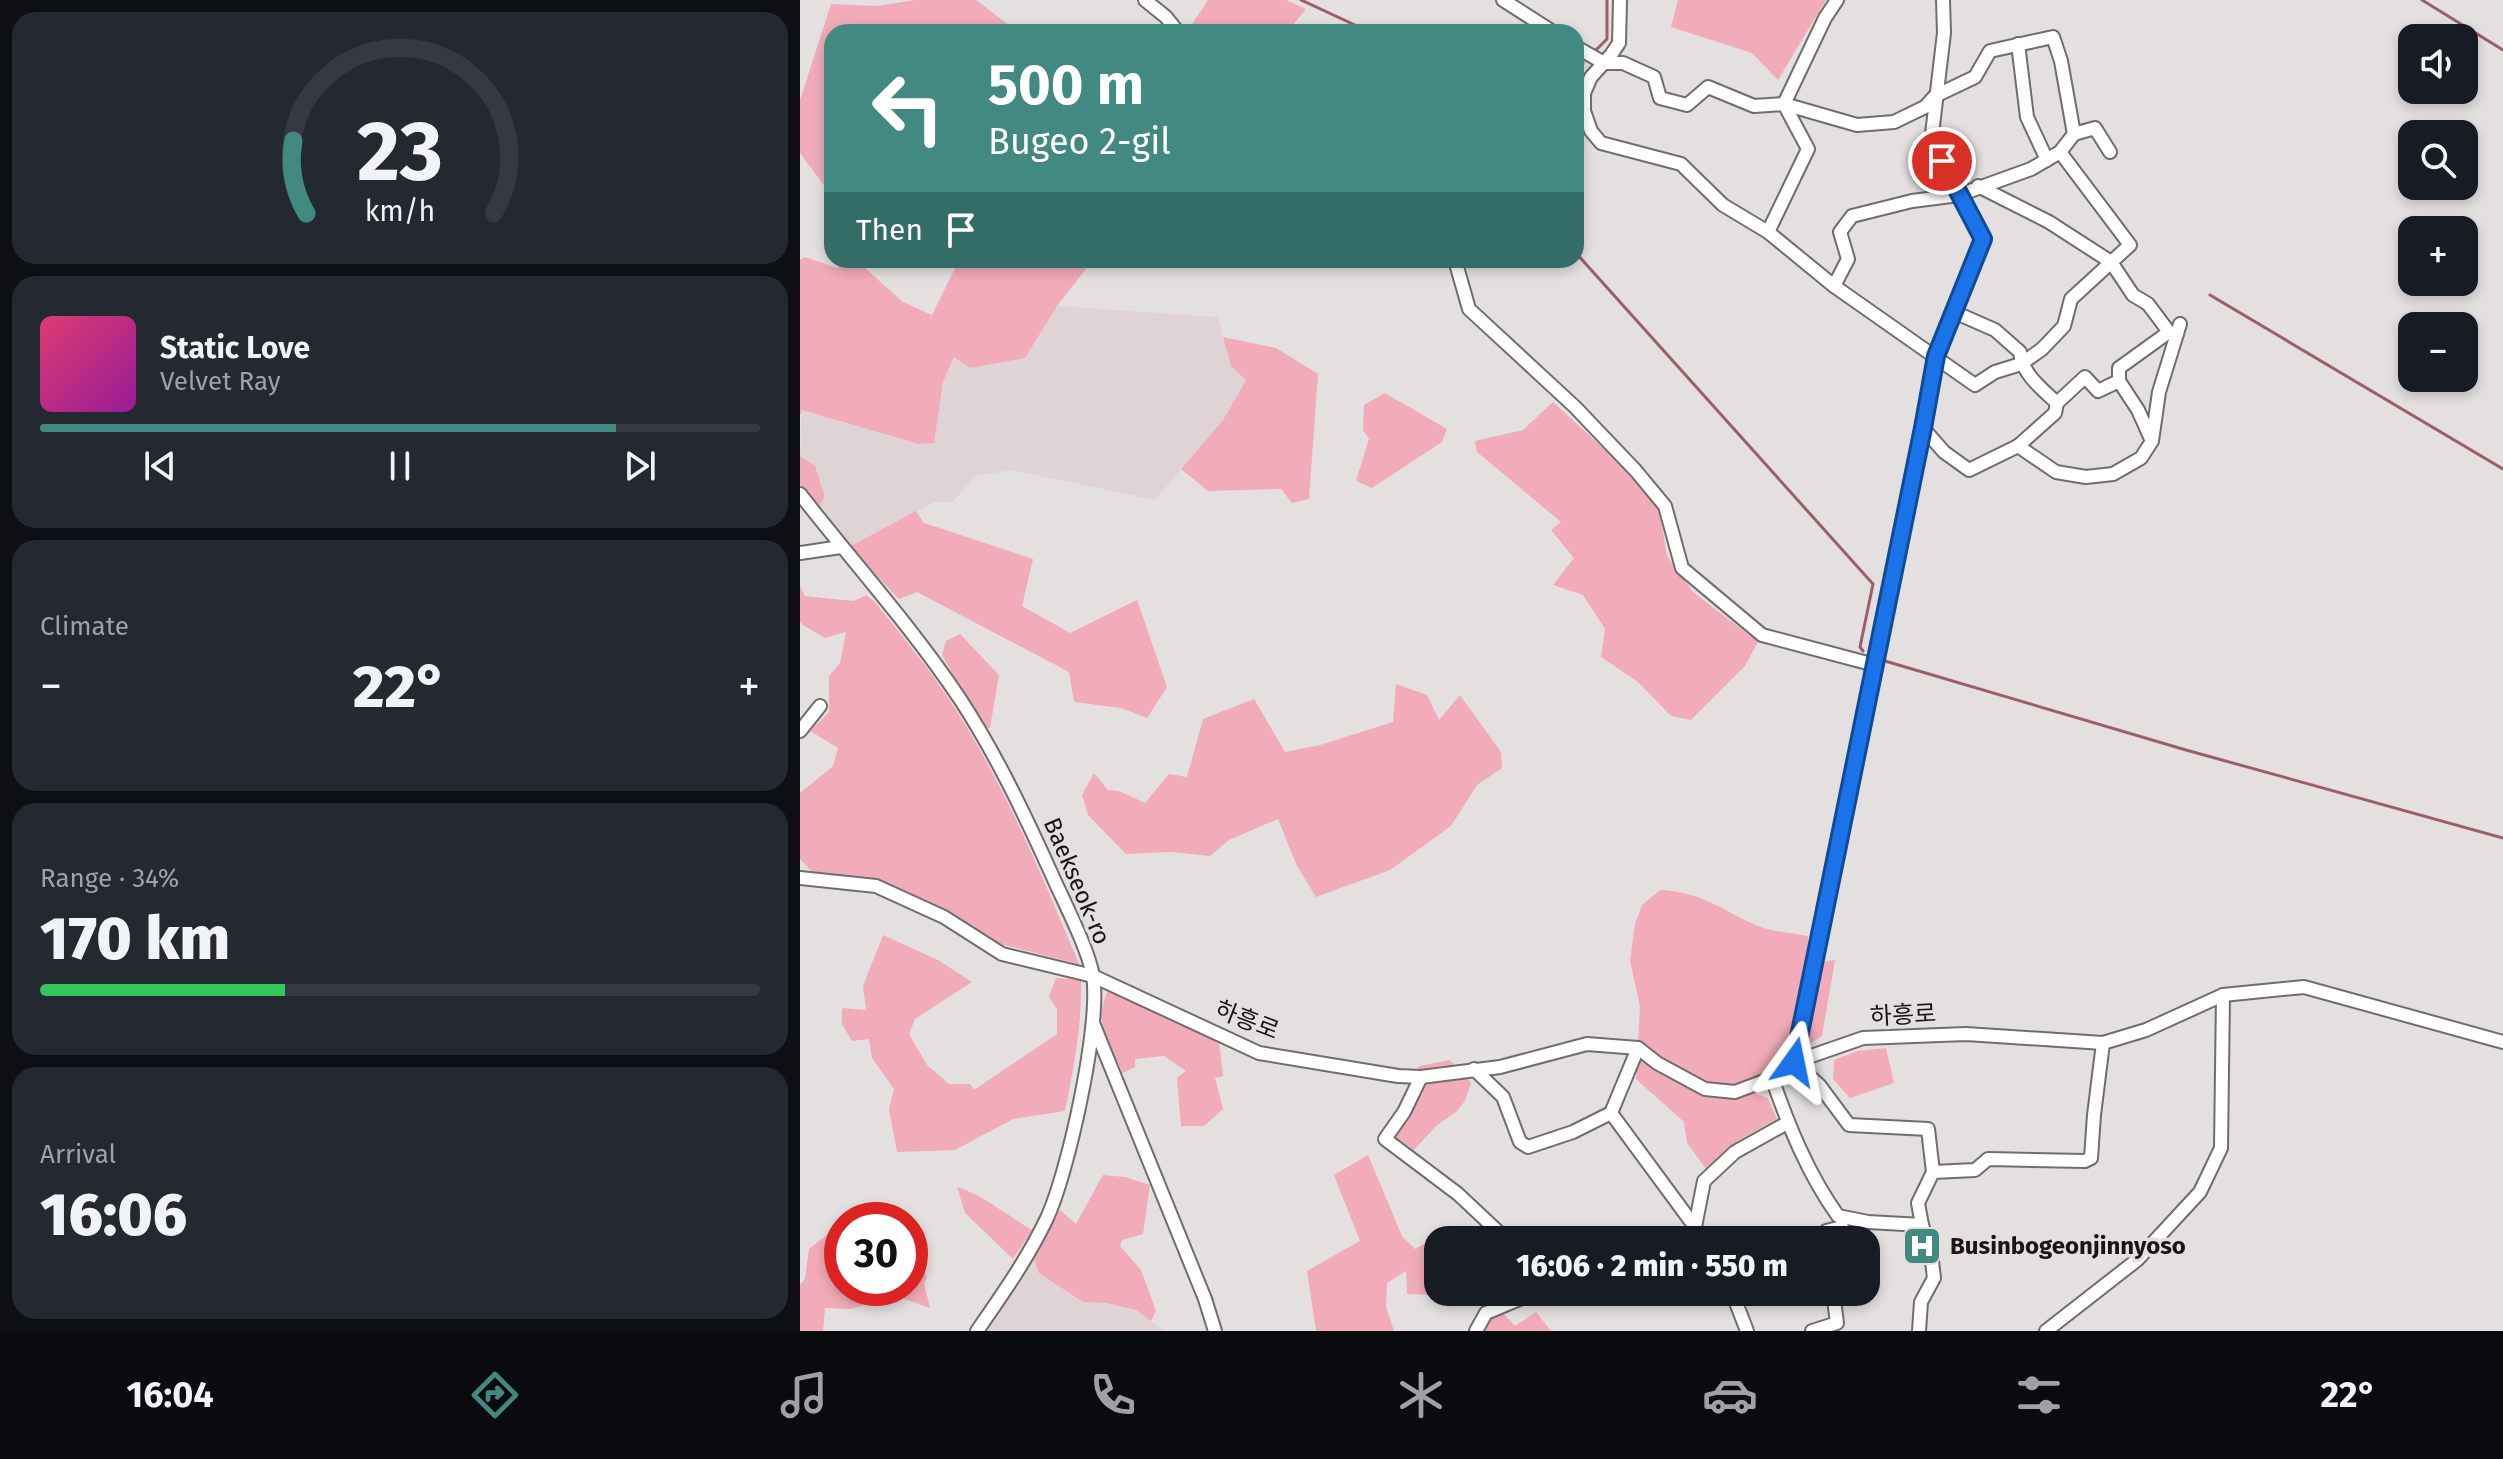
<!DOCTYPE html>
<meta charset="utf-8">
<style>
:root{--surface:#171b24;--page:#242831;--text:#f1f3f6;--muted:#9ea1a6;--line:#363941;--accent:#428982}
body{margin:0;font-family:"Fira Sans","Noto Sans KR",sans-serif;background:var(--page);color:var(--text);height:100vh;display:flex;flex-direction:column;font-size:30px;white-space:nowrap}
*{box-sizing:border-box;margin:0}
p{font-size:26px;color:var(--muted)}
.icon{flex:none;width:44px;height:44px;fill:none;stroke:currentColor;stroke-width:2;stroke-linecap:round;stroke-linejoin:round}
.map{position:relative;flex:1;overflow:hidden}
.drawer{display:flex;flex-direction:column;gap:12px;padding:12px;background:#0d0f14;width:800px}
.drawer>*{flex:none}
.top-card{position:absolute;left:24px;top:24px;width:760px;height:244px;border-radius:24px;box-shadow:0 4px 12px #0003;background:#428982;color:#fff;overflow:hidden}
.controls{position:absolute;left:1598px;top:24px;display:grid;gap:16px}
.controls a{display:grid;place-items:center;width:80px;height:80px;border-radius:16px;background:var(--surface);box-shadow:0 4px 12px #0003;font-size:40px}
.speed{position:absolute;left:24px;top:1202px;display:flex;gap:16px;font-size:40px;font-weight:700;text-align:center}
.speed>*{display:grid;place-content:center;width:104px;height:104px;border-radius:50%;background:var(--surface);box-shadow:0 4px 12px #0003;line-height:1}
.speed .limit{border:12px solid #d22;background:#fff;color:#111}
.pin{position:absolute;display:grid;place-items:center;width:68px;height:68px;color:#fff;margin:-34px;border:4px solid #fff;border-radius:50%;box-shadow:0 2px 8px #0007}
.me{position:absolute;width:88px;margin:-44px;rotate:12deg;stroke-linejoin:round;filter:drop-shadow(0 0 6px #0008)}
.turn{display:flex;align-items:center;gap:28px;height:168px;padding:0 32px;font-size:36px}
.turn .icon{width:104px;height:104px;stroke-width:2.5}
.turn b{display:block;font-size:56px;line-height:68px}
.then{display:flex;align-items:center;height:76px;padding:0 32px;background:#0003;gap:16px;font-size:30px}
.big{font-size:60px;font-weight:800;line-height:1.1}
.drawer .card{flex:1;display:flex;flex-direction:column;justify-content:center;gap:12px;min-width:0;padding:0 28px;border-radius:24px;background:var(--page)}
.drawer .dial{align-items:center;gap:0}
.dial svg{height:208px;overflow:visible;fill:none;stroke:var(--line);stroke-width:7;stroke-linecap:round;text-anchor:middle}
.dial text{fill:var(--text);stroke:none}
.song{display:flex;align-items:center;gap:24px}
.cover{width:96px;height:96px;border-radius:12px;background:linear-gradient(135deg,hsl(340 70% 55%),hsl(300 70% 35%))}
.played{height:8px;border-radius:4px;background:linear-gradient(90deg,var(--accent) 80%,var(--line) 80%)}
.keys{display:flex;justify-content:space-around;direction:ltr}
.heat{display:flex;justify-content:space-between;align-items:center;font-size:44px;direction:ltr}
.charge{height:12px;border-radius:6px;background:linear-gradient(90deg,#34c759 34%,var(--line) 0)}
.trip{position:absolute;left:624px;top:1226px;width:456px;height:80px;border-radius:24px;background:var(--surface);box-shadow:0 4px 12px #0003;font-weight:800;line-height:80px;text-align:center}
.menu{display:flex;height:128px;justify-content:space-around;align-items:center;background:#090b0e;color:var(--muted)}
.menu .icon{width:56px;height:56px}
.menu .current{color:var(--accent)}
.menu b{font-size:36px;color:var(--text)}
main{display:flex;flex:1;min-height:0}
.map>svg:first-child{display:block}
.built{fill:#e0d3d5}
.green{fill:#f2abb8}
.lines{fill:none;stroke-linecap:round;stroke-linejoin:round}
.stream{stroke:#9b5e6a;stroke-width:3}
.minor-casing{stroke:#716d6d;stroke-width:16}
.minor{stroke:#fff;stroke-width:12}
.route-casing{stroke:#114b97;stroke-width:20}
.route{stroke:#1a73e8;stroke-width:14}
.labels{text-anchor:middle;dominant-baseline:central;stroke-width:7;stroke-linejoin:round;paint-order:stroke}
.street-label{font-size:24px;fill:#171515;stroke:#e4e0e0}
.poi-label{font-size:24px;font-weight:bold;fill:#171515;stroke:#e4e0e0;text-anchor:start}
</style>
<main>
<section class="drawer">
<div class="card dial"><svg viewBox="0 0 100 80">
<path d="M14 69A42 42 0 1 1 86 69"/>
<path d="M14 69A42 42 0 0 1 9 41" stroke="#428982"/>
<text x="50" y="56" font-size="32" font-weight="700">23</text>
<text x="50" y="72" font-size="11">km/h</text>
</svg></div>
<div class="card">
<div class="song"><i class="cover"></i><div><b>Static Love</b><p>Velvet Ray</p></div></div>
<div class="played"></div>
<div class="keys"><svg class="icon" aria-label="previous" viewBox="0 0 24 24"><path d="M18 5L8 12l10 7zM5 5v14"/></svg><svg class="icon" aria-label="pause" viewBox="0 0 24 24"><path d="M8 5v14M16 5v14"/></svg><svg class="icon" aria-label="next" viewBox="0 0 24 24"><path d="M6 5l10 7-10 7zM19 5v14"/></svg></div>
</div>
<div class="card"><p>Climate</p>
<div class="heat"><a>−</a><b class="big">22°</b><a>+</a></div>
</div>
<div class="card"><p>Range · 34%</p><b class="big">170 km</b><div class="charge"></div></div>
<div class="card"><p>Arrival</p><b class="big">16:06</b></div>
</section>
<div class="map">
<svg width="1703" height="1331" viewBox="0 0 1703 1331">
<rect width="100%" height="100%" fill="#e4e0e0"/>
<g class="built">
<path d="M257,306l161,11 13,49 15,14 -23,40 -68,80 -142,-30 -38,6 -22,26h-19l-85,45 -31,-40 7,-10 -10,-30 -15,-11 2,-46 117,34 15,-1 9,-61 12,-26 70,2z"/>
<path d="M233,1255l49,47 24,1 30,7 28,21h-179z"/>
</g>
<g class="green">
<path d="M116,0h60l42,32h-186v164l-32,-43v-53l31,-96 46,2z"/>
<path d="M408,0h78l20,9 -19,23h-100z"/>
<path d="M878,0h148l-48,80 -26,-27 -81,-26z"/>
<path d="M5,257l32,11 9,-8h10l47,42 29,13 27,-55h134l-36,46 -32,52 -55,10 -16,-11 -11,25 -9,61 -15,1 -117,-34 -2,6v-156z"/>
<path d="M423,337l53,11 42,26 -9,125 -17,4 -11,-14 -73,2 -27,-22 42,-49 23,-40 -15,-14z"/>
<path d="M585,393l62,36 -5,13 -70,46 -16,-7 13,-42 -6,-9 1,-25z"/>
<path d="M753,402l60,55 46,52 8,47 26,36 65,50 -13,24 -54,54 -20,-4 -33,-34 -37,-25 4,-28 -22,-34 -30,-10 21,-27 -23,-28 10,-8 -84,-70 -2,-11 48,-11z"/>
<path d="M0,456l15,10 10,31 -7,10 -18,-23z"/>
<path d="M116,511l8,12 109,36 -11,47 48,27 67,-33 30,87 -20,31 -26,-10 -47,-6 -5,-30 -152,-80 -18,7 -50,-52z"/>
<path d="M0,586l5,10 49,5 12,-6 9,7c28,35 57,70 81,108 51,80 87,168 123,254l-79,-20 -122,-65 -64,-5 -14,-15v-66l33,-27 5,-18 -28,-17 19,-19v-36l11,-13 6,-31 -21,6 -22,-13 -3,-3z"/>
<path d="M160,634l39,41 -9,53h-7l-41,-73 4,-14z"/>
<path d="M596,684l31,11 12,25 21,-25 41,57 1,16 -25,17 -26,41 -61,44 -74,27 -19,-31 -19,-47 -49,21 -19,16 -39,-4 -45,2 -38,-39 -6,-20 12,-22 14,17 11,1 26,12 24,-29 18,3 16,-58 51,-20 31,53 35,-7 73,-23z"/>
<path d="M860,890c43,2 61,20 98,36 15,6 34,7 50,10l-1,28 28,-4 -13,76 -64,40 -2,18 12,4 9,21 -38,21 -33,29 -19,-26 -3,-21 -48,-43 4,-73 -10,-45 5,-37 7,-19z"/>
<path d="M83,935l55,25 34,22 -57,37 -6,15 18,31 22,19h21l4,6 83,-56v-25l-8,-12 7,-19 25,2c1,45 -7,87 -16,131l-52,8 -58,31 -58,2 -8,-43 5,-20 -22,-31 -3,-19 -17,2 -10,-17v-16l24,2 -3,-24z"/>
<path d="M308,991l111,51 4,34 -8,2 8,31 -19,17h-23l-4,-48 9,-7 -22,-15 -29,3v8l-12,6c-14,-30 -31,-49 -15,-82z"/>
<path d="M1086,1048l8,35 -44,15 -17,-19 1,-19 24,-9z"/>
<path d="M650,1060l21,23 -6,18 -9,11 -20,14 -22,24 -28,-20 33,-64z"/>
<path d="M568,1155l34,81 13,13 36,-20 6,11h-19v52h3l-1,3 -33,-1 -1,-23 -19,12 -1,24 8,24h-78l-9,-60 53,-30 -26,-66z"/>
<path d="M303,1175l22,2 25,8 -7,49 -21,6 -2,6 21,24 15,41 -5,10 -15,-11 -30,-7 -23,-1 -44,-29 -6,-18 27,-45 16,14z"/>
<path d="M157,1187c25,7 51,29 75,43l-19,29 -48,-46z"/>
<path d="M42,1223v65h68v-43l17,32 -3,6 6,25 -36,-13 -43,14 -26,-1 -2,23h-23v-46l5,-6 4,-30z"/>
<path d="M702,1312l13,14 21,-14 15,19h-66l6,-13z"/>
</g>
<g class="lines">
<g class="stream">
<path d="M501,0l69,32"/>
<path d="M1622,0l81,50"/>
<path d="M796,50l11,-11v-39"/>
<path d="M776,71l7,-8"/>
<path d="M776,253l297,331 -13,63 3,4"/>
<path d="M1410,295l293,174"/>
<path d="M1085,661l301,89 317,88"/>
</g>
<g class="minor-casing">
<g id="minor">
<path d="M345,0l21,17 12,15"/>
<path d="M703,0l50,32"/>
<path d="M820,0l-1,43 -8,12 -20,22 -7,16v18l7,20 10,12 80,21 42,41 45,27 66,54 141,99 20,-13 26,-8 21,-15 22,-23 7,-27 59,-54 -70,-93"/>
<path d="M1037,0l-12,18 -41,86 73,21 37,-3 31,-15 10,-11 40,-19 15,-26 63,-14 8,24 13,73"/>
<path d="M1218,44l9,73 20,43"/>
<path d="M776,47l28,16h19l31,14 6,21 27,7 21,-18 46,19 30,-2 24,45 -40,83"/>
<path d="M1178,186l71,36 62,40 22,33 15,9 21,28 8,2"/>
<path d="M655,260l14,49 106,98 61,64 29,35 17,62 80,67 113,30"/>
<path d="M1034,286l14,-27 -8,-27 12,-16 60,-15 47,-6 72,-26 29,-17 14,-18 21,-6 15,24"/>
<path d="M1154,312l41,18 25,22c2,22 22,37 37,51"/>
<path d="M1123,428l21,24 25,18 49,-24 38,26 30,5 27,-3 28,-16 11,-17 7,-49 21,-68"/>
<path d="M1351,439l-13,-29 -19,-29v-13l50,-36"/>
<path d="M1218,446l37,-33 2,-10 28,-26 13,14 21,-10"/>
<path d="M0,494c53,68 112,133 160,205 36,55 65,116 92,176 12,27 36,73 41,101 8,48 -25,197 -46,242 -19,40 -45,77 -70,113"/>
<path d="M0,553l41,-6"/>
<path d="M0,731l20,-25"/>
<path d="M0,878l76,8 68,31 58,37 91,22 166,77 139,23 23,1 79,-10 87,-23 51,4 19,15 48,26 30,3 37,-14 22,-16 69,-24 103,-4 137,9 43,-13 77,-35 81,-8 199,55"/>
<path d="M293,1023l112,276 10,32"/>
<path d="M838,1048l-27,65 84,114"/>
<path d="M674,1069l29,28 17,45 8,5 45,-15 38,-19"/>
<path d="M621,1077l-17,35 -19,27 73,55 49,46"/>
<path d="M972,1078c17,49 36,96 66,138l30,6 54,3"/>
<path d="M1133,1172l-5,-43 -79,-4 -29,-39 -26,-24 129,-634 13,-72 47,-117 -41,-78 -10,-27 12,-101 -1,-33"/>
<path d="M1026,1231l16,-4 3,13"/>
<path d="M904,1240l-9,-13 9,-46 31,-29 52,-29"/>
<path d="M932,1292l15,39"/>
<path d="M676,1331l10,-18 50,-21"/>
<path d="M1012,1331l25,-8 -4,-31"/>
<path d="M1119,1331l2,-29 13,-24 -3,-25 -9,-28 -4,-22 15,-31 42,-2 13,-11 97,2 6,-3 3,-43 9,-72"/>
<path d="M1246,1331l91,-71 63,-68 21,-44 2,-153"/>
</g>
</g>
<use href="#minor" class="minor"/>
</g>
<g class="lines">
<g class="route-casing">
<path id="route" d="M994,1062l129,-634 13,-72 47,-117 -41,-78"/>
</g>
<use href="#route" class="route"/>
</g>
<defs>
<g id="hospital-square" transform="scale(2)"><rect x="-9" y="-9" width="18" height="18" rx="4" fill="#428982" stroke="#e4e0e0"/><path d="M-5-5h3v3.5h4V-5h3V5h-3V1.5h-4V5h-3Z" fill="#fff"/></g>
</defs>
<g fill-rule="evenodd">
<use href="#hospital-square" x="1122" y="1246"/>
</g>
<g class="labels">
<g class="street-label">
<text transform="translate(277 881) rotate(67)">Baekseok-ro</text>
<text transform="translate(1103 1015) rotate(-3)">하흥로</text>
<text transform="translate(447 1020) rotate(21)">하흥로</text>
</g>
<g class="poi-label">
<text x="1150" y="1246">Businbogeonjinnyoso</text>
</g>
</g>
</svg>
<div class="controls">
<a><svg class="icon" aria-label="sound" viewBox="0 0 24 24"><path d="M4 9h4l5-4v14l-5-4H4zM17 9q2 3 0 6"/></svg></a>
<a><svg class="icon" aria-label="search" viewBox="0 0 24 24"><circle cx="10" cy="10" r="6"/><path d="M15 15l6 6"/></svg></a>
<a>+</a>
<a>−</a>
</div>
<div class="speed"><div class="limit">30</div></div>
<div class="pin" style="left:1142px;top:161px;background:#d93025"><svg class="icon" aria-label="arrive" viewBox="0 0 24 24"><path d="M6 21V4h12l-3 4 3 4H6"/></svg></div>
<svg class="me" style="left:994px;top:1062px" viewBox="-20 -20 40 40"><path d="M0-17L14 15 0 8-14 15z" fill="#1a73e8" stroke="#fff" stroke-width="4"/></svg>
<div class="trip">16:06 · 2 min · 550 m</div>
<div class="top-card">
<div class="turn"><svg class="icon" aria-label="left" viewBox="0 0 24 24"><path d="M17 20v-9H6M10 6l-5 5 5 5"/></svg><div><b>500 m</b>Bugeo 2-gil</div></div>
<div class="then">Then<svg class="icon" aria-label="arrive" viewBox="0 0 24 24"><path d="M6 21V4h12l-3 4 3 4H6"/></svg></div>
</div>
</div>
</main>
<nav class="menu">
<b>16:04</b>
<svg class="icon current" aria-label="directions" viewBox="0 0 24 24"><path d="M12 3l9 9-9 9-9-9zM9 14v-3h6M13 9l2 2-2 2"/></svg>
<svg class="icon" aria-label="music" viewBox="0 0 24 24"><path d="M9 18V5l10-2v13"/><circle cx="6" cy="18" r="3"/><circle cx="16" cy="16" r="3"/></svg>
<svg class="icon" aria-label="phone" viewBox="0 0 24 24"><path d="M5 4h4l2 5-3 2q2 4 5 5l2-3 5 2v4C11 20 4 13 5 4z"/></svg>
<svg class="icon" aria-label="climate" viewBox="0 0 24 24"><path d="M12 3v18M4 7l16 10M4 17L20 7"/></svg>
<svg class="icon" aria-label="car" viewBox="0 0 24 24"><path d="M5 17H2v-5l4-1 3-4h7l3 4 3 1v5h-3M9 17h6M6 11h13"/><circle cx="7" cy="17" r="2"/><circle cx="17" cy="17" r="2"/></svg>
<svg class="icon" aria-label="filters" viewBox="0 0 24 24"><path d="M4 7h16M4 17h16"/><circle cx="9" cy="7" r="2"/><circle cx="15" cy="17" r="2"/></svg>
<b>22°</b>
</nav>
